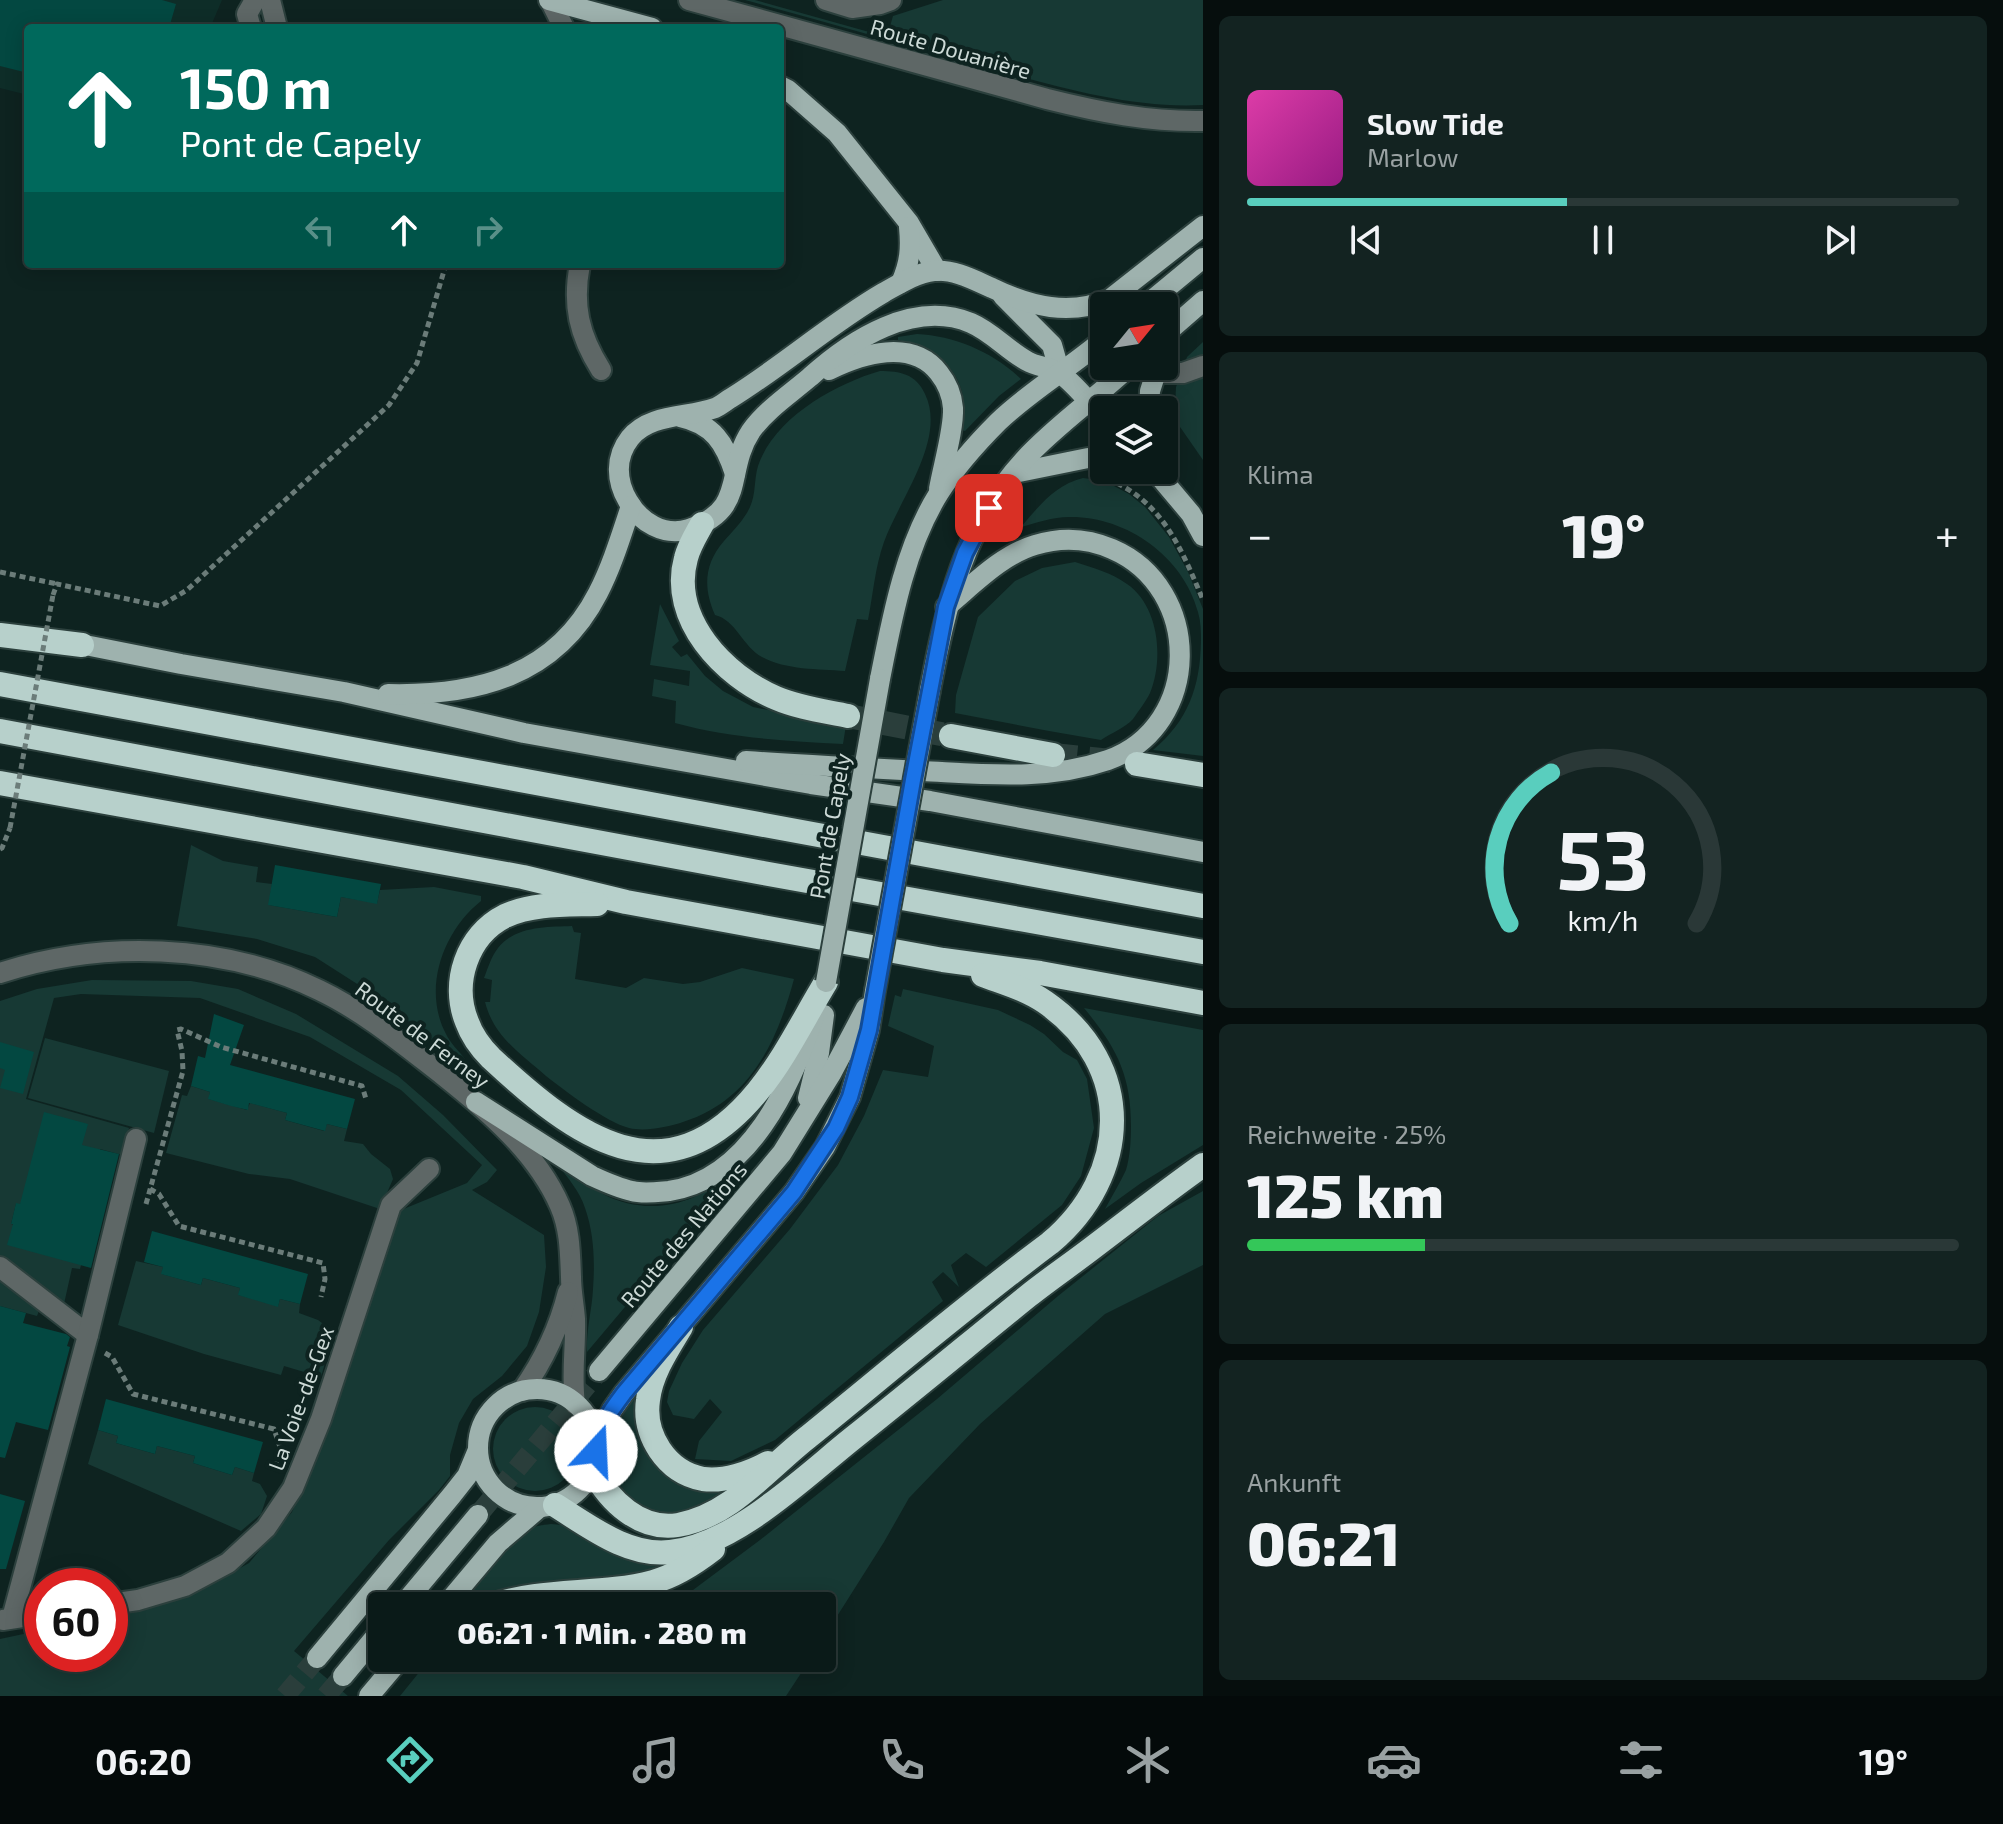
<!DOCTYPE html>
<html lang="de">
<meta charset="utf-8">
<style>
:root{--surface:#0a1a18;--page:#132321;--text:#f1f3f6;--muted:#99a1a2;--line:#2a3837;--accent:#59cebe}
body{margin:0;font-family:"Exo 2",sans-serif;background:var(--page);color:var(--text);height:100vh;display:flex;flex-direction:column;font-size:30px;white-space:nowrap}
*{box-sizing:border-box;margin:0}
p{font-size:26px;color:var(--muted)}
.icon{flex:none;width:44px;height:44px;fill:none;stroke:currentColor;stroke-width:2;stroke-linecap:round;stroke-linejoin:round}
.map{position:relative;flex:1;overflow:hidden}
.details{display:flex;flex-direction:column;gap:16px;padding:16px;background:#060e0d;width:800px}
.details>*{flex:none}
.hud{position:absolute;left:24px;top:24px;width:760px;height:244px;border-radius:8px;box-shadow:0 4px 20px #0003,0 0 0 2px var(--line);background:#00695c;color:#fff;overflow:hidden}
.needle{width:52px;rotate:60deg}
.tools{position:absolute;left:1090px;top:292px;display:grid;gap:16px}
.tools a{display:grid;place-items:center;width:88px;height:88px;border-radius:8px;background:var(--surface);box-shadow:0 4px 20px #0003,0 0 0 2px var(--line);font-size:40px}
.speed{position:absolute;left:24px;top:1568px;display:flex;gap:16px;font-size:40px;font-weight:700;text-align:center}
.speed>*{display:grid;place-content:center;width:104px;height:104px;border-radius:50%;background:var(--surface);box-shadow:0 4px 20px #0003,0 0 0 2px var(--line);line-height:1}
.speed .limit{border:12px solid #d22;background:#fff;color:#111}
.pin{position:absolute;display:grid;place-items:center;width:68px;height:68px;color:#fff;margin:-34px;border-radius:16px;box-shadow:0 4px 12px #0006}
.me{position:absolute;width:88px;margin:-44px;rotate:20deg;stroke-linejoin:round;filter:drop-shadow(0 0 6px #0008)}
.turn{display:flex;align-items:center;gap:28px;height:168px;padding:0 24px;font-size:36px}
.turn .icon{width:104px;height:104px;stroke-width:2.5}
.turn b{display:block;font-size:56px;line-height:68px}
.lanes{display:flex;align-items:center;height:76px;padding:0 24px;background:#0003;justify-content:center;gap:40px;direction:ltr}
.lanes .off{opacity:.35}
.big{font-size:60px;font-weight:800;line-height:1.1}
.details .tile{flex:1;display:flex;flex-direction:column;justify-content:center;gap:12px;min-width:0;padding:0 28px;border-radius:12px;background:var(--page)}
.details .dial{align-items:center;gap:0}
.dial svg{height:208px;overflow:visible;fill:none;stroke:var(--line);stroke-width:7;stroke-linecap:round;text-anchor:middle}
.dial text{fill:var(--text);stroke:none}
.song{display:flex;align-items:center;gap:24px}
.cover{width:96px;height:96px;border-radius:12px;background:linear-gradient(135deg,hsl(320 70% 55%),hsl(310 70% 35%))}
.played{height:8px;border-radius:4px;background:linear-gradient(90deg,var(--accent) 45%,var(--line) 45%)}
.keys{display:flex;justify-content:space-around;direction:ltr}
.heat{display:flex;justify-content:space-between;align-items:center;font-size:44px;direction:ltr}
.charge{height:12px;border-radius:6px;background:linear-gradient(90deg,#34c759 25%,var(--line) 0)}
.trip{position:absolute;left:368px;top:1592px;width:468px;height:80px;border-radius:8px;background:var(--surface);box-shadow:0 4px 20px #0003,0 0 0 2px var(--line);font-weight:800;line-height:80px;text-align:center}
.tab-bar{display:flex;height:128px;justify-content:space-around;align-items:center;background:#040a0a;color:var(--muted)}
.tab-bar .icon{width:56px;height:56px}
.tab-bar .on{color:var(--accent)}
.tab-bar b{font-size:36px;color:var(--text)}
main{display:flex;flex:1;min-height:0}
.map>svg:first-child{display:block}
.built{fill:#0e2d28}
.green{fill:#173934}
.building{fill:#034841}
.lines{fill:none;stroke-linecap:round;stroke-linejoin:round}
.major-tunnel{stroke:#2a3e3b;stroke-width:20;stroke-dasharray:20 10;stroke-linecap:butt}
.highway-tunnel{stroke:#2a3e3b;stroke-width:24;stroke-dasharray:24 12;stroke-linecap:butt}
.minor-casing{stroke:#2c403d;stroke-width:24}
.major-casing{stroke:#2c403d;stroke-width:24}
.highway-casing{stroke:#2c403d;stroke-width:28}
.path{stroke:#6b7c79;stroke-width:5;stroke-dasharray:6 4;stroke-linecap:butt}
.minor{stroke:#5e6766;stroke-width:20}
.major{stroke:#9eb2ae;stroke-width:20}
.highway{stroke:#b7d0cb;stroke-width:24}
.major-bridge-casing{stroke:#2c403d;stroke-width:24;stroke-linecap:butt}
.path-bridge{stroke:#6b7c79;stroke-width:5;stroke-dasharray:6 4;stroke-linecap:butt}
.major-bridge{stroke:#9eb2ae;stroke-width:20}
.route-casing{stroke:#114b97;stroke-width:20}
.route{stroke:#1a73e8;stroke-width:14}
.labels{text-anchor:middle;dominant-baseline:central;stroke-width:8;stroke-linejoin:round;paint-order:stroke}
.street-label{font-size:22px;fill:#ccd9d6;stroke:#0e2320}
</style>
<main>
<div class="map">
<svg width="1203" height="1696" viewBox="0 0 1203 1696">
<rect width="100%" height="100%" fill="#0e2320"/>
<path class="built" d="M0,0h222l-12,28h-182v67l-28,-7z"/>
<g class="green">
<path d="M745,0h10l132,37 6,-21 50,-16h260v105c-77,4 -154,-21 -228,-41 -76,-21 -153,-43 -230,-64z"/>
<path d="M917,334c38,2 76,18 104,45l-22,17 -34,35 -3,-1c11,-50 -18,-80 -64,-90v-3z"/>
<path d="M1203,342v118l-25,-36 -3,-16 1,-21 11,-30z"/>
<path d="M880,371c20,0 36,3 45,23 22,45 -26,106 -41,148 -9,25 -11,53 -16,78l-11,-1 -12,52c-27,-2 -59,-1 -83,-14 -19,-10 -26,-37 -47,-42 -12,-27 -11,-51 9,-74 9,-10 20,-21 26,-34 6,-13 4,-28 8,-41 16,-48 77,-82 122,-95z"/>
<path d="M1083,478l22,3 9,5 15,8 16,13 24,30 19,35 15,37v147l-50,-6c35,-29 47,-63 48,-108 0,-10 0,-20 -3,-30 -15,-56 -72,-96 -129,-95 -16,0 -33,6 -48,10 18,-21 34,-42 62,-49z"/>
<path d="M1075,562c19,6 37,11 52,22 32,22 37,75 23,109 -4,8 -12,19 -17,26 -8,9 -22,14 -32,21l-52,-9 -94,-18 1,-18 22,-78 37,-36 27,-13z"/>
<path d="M660,604l19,37 -7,6 9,10 6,-3 18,22 18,15 30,16 93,18 -3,19c-57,-3 -113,-6 -168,-21l1,-22 -24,-5 2,-17 35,7 1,-15 -40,-6z"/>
<path d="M191,845l32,16 35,6 -2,15 16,2 -3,21 68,12 4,-20 36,6 3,-13 54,-3 47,9v5c-38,30 -59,88 -35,133 4,9 13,17 19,25l-5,3 -84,-66 -61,-39 -58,-18 -80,-13z"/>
<path d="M572,926l2,6 7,1 -6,46 51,9 18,-10 39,6 17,-2 42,-14 52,11c-17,63 -44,122 -111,143 -15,5 -38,10 -54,6 -23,-6 -64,-37 -83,-52 -26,-23 -52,-39 -61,-74h5l2,-22 -8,-2c4,-10 7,-21 14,-30 17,-22 49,-21 74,-22z"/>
<path d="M92,980l99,1 47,8 58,25 102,62 45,39 54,55 -10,12 -15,8 72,45 2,32 -7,45 -12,34 -25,30 -29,23 -14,24 -9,32v21l-11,14 -50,50 -95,111 54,45h-348v-57l42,-9v24h68v-41l89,-22 50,-28 43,-51 39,-93 70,-209 66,-27 15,-18 -81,-75 -91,-53 -110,-39 -119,-4 -27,4 -28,101 103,29 -7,27 -22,-6 -6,25 -74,30h-4l-5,20 50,13 22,20 -3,12 -8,-1 -8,36 -64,-48v-255l37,-12z"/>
<path d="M903,989l95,21 32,15 14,9 19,18 14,8 10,19 7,49 -13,48 -19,29 -76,62 -20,-14 -15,12 8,22 -16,-15 -11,10 11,19 -168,139 -44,21 -36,-2 4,-18 23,-29 -12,-13 -16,20 -21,-4 -6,-13 2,-11 13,-28 21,-33 87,-101 48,-64 26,-49 19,-46 45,7 6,-31 -46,-20 7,-31 6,2z"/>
<path d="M1084,1008l119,22v115l-62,38 -36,26c7,-13 15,-26 21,-39 4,-13 5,-30 5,-44 0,-52 -15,-79 -47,-118z"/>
<path d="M45,1038l124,33 -15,62 -126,-35z"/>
<path d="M191,1086l19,6 -1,7 38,11 3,-7 37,10 -2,7 39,11 3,-7 20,5 -3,12 19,3 8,10 19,15 3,10 -13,30 -90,-30 -41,-5 -83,-21 16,-58 5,1z"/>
<path d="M558,1165h4c13,10 26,21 41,29 47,24 93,10 132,-22l2,2 -150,178c-1,-22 5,-42 6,-63 2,-27 1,-56 -8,-81 -5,-16 -17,-30 -27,-43z"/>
<path d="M1203,1191v74l-98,49 -125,110 -71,74 -25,44 -62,98v-34h-203l74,-16 67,-50 177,-141 121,-103 100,-80z"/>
<path d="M136,1261l27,6 -1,7 39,11 2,-7 37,10 -1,7 39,11 2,-7 20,5 -1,9 19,7 16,12 -13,45 -37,-11 -3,9 -77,-21 -86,-29z"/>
<path d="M0,1279l40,29 -3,8 -37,-10z"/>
<path d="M634,1396l2,3 1,18 5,25 18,26 60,21 3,2 1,4c-13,6 -26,15 -40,18 -25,6 -57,-8 -70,-31 -6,-12 -3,-48 2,-61 3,-9 12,-17 18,-25z"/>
<circle cx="535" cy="1449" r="42"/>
<path d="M98,1430l20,6 -2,7 39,11 2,-8 38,10 -2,7 39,12 3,-8 19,6 -2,8 8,3 7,12 -6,18 -20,17 -153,-67z"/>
<path d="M551,1524l22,2 83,38 1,6c-35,13 -74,8 -111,12 -27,4 -52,13 -78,21h-4l-1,-4c18,-23 42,-59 69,-71 6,-3 13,-3 19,-4z"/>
<path d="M439,1658h372l-25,38h-386l21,-26z"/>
</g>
<g class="building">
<path d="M0,0h162l14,4 -7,24h-141v45l-28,-7z"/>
<path d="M275,865l106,19 -4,20 -36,-7 -4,20 -69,-12z"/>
<path d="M214,1014l30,11 -14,40 125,34 -8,30 -20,-5 -2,7 -40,-11 2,-7 -38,-10 -1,7 -17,-4 -23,-7 2,-7 -19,-6 7,-30 7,2z"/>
<path d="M0,1042l34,10 -11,42 -23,-6 5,-18 -5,-2z"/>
<path d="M44,1112l44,12 -6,21 37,9 -28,114 -84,-23 6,-21h-2l5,-21 4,1z"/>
<path d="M152,1231l156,43 -8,30 -20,-5 -2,8 -40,-12 2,-7 -37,-10 -2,7 -40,-11 2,-7 -19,-5z"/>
<path d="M0,1306l26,7 -3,10 43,11 4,3 -3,9 3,1 -22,83 -32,-8 -11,36 -5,-1z"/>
<path d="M106,1399l157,43 -9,31 -19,-6 -3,8 -39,-12 2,-7 -38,-10 -2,8 -39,-11 2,-7 -20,-6z"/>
<path d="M0,1494l25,7 -19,68h-6z"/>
</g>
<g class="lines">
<g class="major-tunnel">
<path d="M478,1515l121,-144"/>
<path d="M285,1696l32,-38"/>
<path d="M326,1696l17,-20"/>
</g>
<g class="highway-tunnel">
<path d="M848,716l103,20"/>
<path d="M1053,755l58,6"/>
</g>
<g class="minor-casing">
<g id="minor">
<path d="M270,0l7,28"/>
<path d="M550,0l14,28"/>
<path d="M689,0l358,99c52,13 102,23 156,22"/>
<path d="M826,0l26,8 28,-4 11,-4"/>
<path d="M251,28l-4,-14 8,-14"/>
<path d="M580,264c-8,41 -1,71 21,106"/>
<path d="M1154,373h29l20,-7"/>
<path d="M0,973c101,-33 223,-30 319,17 46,22 85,55 125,86 44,35 93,77 116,130 10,23 10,46 11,71 0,14 3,28 4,42 1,29 -4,54 0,85"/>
<path d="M0,1267l88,68"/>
<path d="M522,1391c22,-31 37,-63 46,-99"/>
<path d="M110,1604l28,-4 47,-14 43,-23 38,-35 27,-40 28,-69 70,-214 38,-36"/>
<path d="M12,1618l76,-283 48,-196"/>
<path d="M3,1620l39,-6"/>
</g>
</g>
<g class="major-casing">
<g id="major">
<path d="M549,0l103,28"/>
<path d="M780,86l8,4 49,43 72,90 28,48"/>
<path d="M901,283c9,-20 10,-35 8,-56"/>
<path d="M1003,296l49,49 8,28"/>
<path d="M1145,306l58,-48"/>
<path d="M1164,335l39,-34"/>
<path d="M829,370c33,-16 83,-32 110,3 8,10 13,22 14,35 1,21 -10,58 -14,81"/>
<path d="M1149,410l1,-19 8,-25"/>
<path d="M680,417c33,7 45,26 55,57"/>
<path d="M1104,418c-14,-14 -27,-32 -43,-44 -9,-7 -24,-7 -34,-13 -20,-11 -35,-29 -56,-38 -57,-24 -120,17 -161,54 -20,17 -44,33 -59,54 -27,41 -3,78 -62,98 -25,8 -49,-7 -61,-28 -12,-20 -13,-44 2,-63 20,-25 58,-20 85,-30 6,-3 11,-7 16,-10 53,-33 99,-74 152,-105 16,-9 33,-20 51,-22 20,-2 40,9 58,17 39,19 78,28 118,11l93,-73"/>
<path d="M1154,470l37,44 12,22"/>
<path d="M1014,473l74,-15 16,1"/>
<path d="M70,642l111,22 163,28 180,41 287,51 119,17 273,51"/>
<path d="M880,679c12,-61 25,-132 59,-186 16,-25 38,-50 59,-71 32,-31 72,-54 106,-83"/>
<path d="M930,690c16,-84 34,-165 94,-230 32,-35 72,-62 106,-94"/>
<path d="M388,694c87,2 167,-17 210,-101 14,-27 23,-57 33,-87"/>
<path d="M746,761c59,4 117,7 176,10 62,3 125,10 186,-11 95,-34 95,-172 4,-211 -25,-11 -51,-12 -77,-4 -34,10 -62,40 -89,62"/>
<path d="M808,1098l11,-45 5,-38"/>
<path d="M476,1102l116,74c13,6 26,12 40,15 11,3 25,1 37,0 80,-12 123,-106 145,-175"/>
<path d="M599,1371l183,-218 49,-79 35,-66"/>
<circle cx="537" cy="1448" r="59"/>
<path d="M596,1445l16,-35 12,-17 170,-201 31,-45 25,-50 19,-67 6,-39"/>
<path d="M402,1606l76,-91"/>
<path d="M445,1606l53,-63 41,-35"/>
<path d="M317,1658l135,-163 15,-19 10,-24"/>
<path d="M343,1676l39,-47"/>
<path d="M369,1696l32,-38"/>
</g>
</g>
<g class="highway-casing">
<g id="highway">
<path d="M702,524c-6,11 -13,22 -16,34 -17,61 38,118 90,140 23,10 48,13 72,18"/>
<path d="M0,635l82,10"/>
<path d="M0,684l1203,222"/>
<path d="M0,731l763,142 440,79"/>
<path d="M951,736l102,19"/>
<path d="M1137,764l66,11"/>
<path d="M0,783l523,94 103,25 317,58 97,13 163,30"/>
<path d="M597,904c-30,1 -64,-1 -92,12 -38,19 -54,67 -38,106 5,14 14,26 24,36 84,78 174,147 267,33 27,-33 46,-73 68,-109"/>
<path d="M681,1327c-14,23 -30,47 -33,73 -5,35 18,72 55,79 21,3 47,-6 65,-16"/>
<path d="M592,1469c17,32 48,62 86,56 53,-9 90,-57 130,-88 80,-65 159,-132 242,-194 81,-68 86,-178 -5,-241 -19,-13 -41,-19 -62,-27"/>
<path d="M555,1505c34,21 73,52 115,47 64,-6 134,-75 183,-114 59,-47 117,-95 175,-142 20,-16 42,-31 63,-47 37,-28 74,-57 112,-84"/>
<path d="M491,1606c52,-18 109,-10 162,-24 22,-6 42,-19 60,-33"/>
</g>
</g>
<g class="path">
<path d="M1108,479c55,23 73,69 95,121"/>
<path d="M0,572l57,12"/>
<path d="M53,595l4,-11 103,22 27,-16 202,-185 28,-42 29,-99"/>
<path d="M0,849l2,-1 8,-20"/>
<path d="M150,1189l9,5 20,32 144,37 2,16 -4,18"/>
<path d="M146,1204l37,-133 -1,-20 -5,-21 4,-1 40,18 141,39 4,13"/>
<path d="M105,1353l7,4 21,37 141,35 6,18 -4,17"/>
</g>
<use href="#minor" class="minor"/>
<use href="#major" class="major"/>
<use href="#highway" class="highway"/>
<g class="major-bridge-casing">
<g id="major-bridge">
<path d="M826,982l54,-303"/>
<path d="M875,991l55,-301"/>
</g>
</g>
<path class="path-bridge" d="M10,828l43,-233"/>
<use href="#major-bridge" class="major-bridge"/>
</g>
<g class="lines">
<g class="route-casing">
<path id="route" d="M596,1451c0,-21 16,-42 28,-58l170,-201 42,-64 14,-31 19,-67 44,-250 33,-173 19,-54 24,-45"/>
</g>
<use href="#route" class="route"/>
</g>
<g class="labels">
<g class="street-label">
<text transform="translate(951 48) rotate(16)">Route Douanière</text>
<text transform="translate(829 826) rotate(-80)">Pont de Capely</text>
<text transform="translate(423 1034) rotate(37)">Route de Ferney</text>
<text transform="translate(683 1234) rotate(-50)">Route des Nations</text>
<text transform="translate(300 1398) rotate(-70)">La Voie-de-Gex</text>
</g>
</g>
</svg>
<div class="tools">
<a><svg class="needle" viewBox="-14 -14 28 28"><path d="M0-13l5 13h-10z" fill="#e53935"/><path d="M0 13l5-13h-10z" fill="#99a1a2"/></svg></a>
<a><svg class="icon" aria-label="layers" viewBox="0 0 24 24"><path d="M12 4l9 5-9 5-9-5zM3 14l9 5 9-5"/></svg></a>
</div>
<div class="speed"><div class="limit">60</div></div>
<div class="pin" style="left:989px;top:508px;background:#d93025"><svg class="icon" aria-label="arrive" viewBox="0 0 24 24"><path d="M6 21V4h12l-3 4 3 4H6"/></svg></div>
<svg class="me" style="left:596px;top:1451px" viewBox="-20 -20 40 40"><circle r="19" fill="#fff"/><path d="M0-13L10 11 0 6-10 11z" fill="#1a73e8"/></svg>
<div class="trip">06:21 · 1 Min. · 280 m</div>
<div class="hud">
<div class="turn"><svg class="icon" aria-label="ahead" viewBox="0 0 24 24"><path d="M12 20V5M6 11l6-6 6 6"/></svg><div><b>150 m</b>Pont de Capely</div></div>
<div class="lanes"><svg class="icon off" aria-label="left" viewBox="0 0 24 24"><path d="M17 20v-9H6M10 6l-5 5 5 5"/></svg><svg class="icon" aria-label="ahead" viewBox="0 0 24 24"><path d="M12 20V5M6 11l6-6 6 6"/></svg><svg class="icon off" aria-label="right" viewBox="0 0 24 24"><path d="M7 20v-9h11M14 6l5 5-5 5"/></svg></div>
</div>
</div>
<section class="details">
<div class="tile">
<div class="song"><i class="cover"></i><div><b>Slow Tide</b><p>Marlow</p></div></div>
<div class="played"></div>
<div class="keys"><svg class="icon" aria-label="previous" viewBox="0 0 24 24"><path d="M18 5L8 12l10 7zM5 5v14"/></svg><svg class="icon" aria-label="pause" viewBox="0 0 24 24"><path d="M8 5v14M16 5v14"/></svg><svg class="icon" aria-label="next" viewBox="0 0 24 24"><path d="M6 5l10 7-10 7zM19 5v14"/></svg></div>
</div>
<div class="tile"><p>Klima</p>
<div class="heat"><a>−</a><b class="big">19°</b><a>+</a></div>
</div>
<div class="tile dial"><svg viewBox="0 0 100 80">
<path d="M14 69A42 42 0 1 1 86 69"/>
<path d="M14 69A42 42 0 0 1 30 11" stroke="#59cebe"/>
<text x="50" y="56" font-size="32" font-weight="700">53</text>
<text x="50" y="72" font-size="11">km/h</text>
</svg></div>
<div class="tile"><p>Reichweite · 25%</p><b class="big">125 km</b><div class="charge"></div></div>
<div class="tile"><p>Ankunft</p><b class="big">06:21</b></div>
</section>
</main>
<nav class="tab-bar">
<b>06:20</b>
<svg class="icon on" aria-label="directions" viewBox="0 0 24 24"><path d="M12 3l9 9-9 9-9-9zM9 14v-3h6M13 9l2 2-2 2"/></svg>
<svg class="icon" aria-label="music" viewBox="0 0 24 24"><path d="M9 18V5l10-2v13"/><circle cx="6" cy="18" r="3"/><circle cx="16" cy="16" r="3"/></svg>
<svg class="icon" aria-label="phone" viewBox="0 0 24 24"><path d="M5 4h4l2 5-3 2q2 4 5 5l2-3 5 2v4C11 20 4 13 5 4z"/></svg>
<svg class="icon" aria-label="climate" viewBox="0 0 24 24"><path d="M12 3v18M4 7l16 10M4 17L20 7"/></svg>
<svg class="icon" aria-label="car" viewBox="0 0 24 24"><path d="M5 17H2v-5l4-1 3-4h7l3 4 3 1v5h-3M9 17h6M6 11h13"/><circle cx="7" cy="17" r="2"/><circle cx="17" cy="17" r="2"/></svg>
<svg class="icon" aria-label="filters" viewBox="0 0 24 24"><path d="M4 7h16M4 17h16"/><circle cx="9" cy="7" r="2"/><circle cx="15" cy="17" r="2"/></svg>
<b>19°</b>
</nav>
